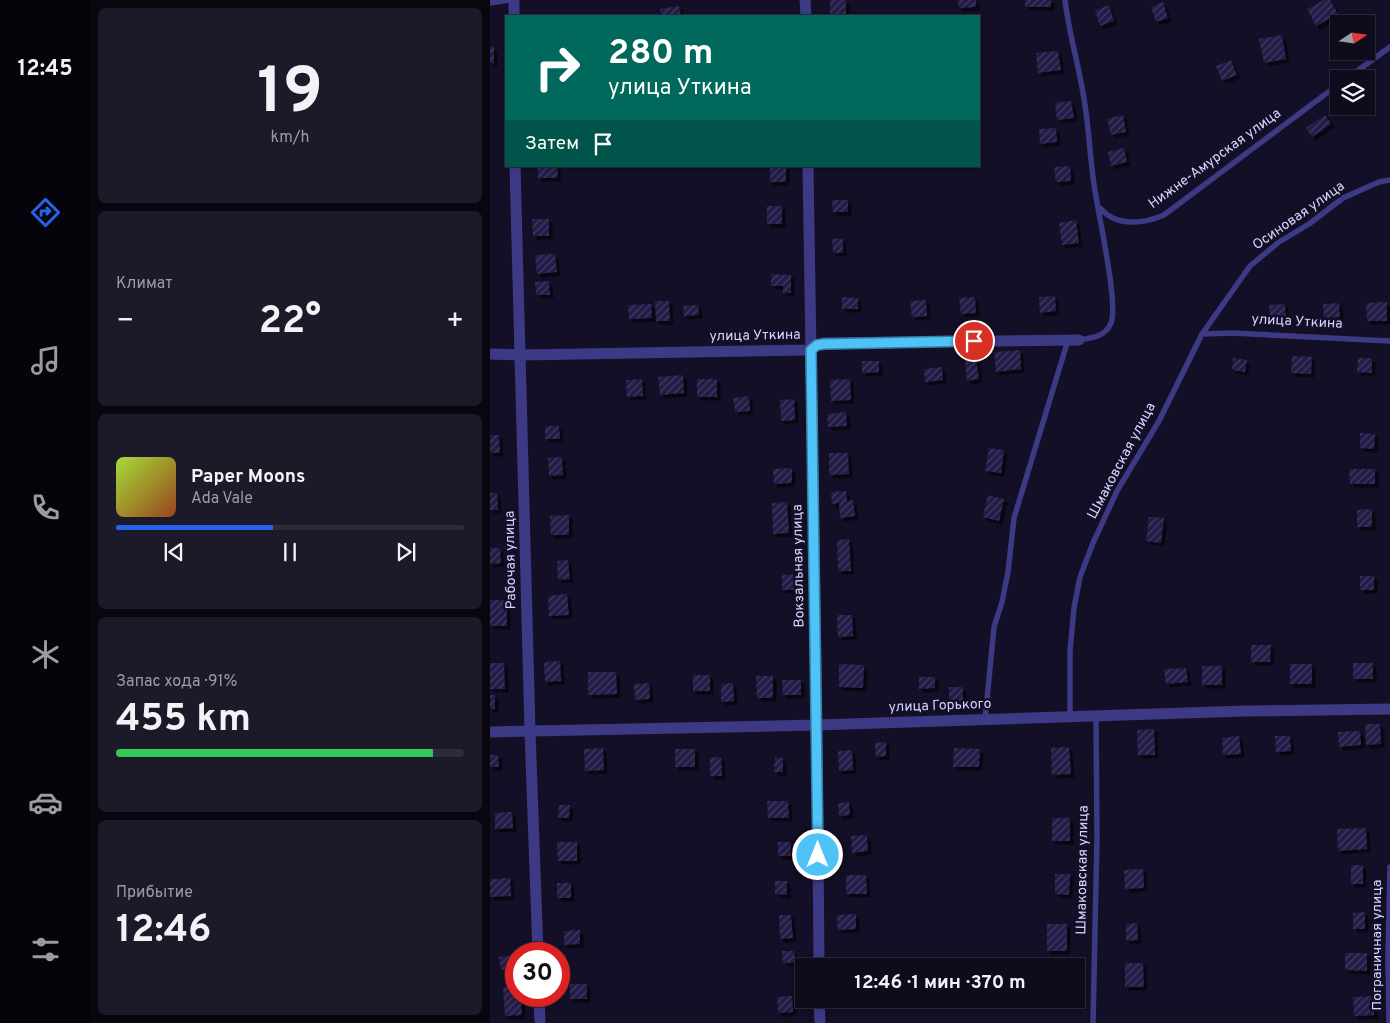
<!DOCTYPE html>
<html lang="ru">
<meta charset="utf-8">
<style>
:root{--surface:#0e0b1c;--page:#1c1929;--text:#f1f3f6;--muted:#9b9ba3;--line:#2e2b3b;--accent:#2563eb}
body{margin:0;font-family:Overpass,sans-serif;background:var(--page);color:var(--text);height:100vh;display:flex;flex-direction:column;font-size:19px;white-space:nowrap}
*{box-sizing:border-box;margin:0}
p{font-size:16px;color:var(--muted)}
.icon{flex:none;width:28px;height:28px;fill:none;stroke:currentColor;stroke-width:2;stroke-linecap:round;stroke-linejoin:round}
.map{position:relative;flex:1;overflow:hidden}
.drawer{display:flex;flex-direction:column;gap:8px;padding:8px;background:#08060f;width:400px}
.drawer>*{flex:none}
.banner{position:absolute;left:15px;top:15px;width:475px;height:152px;border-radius:0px;box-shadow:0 1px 4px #0004,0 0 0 1px var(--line);background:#00695c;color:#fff;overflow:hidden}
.needle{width:32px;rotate:77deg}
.buttons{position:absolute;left:840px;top:15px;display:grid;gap:10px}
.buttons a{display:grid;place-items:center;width:45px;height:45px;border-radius:0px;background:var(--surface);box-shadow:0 1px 4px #0004,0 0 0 1px var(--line);font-size:25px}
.speed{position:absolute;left:15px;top:942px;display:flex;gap:10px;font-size:25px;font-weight:700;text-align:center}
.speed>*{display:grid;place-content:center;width:65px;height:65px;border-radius:50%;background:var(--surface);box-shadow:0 1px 4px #0004,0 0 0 1px var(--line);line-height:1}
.speed .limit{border:8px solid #d22;background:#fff;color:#111}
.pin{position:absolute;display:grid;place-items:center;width:42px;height:42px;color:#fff;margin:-21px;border:2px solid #fff;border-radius:50%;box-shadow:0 1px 5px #0007}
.me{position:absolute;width:55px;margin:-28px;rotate:0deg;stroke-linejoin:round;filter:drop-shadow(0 0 4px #0008)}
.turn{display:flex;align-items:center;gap:18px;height:105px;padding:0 20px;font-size:22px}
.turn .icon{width:65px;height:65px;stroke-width:2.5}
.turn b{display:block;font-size:35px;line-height:42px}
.then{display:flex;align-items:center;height:48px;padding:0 20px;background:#0003;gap:10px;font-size:19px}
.big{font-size:38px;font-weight:700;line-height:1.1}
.drawer .card{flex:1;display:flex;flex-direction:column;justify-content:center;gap:8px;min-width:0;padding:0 18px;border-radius:8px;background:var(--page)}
.drawer .dial{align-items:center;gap:0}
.dial b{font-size:65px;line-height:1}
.song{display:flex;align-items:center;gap:15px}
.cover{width:60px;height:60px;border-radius:8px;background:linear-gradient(135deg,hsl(80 70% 55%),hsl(20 70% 35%))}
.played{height:5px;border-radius:2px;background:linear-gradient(90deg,var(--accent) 45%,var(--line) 45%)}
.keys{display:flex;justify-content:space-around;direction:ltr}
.heat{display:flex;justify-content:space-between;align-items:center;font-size:28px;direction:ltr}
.charge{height:8px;border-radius:4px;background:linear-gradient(90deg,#34c759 91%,var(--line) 0)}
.trip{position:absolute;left:305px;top:958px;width:290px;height:50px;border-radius:0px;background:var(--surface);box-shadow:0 1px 4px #0004,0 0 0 1px var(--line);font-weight:700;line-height:50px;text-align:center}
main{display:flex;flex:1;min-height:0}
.tab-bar{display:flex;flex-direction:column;width:90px;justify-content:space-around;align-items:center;background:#06040b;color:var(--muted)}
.tab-bar .icon{width:35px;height:35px}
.tab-bar .selected{color:var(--accent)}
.tab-bar b{font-size:22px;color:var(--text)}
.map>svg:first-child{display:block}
.building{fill:url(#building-hatch);filter:url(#shadow)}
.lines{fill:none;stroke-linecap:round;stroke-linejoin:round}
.lane{stroke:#3d3a85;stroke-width:5.5}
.street{stroke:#3d3a85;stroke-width:11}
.route-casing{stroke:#337fa1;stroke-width:12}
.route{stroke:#4fc3f7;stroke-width:9}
.labels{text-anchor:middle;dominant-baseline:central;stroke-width:5;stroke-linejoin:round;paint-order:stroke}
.street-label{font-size:14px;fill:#d9d4ff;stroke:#130f26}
</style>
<main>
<nav class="tab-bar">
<b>12:45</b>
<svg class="icon selected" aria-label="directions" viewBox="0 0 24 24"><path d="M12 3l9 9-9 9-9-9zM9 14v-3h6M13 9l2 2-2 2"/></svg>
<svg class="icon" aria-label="music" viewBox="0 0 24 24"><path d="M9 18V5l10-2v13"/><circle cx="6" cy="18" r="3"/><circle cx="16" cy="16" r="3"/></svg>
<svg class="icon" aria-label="phone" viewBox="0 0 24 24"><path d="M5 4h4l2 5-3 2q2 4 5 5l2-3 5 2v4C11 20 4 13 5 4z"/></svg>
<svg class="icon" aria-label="climate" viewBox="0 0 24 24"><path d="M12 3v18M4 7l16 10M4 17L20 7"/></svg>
<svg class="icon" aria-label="car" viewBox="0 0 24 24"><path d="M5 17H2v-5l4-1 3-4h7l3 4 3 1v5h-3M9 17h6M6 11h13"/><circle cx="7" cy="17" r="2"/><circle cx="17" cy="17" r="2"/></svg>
<svg class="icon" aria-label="filters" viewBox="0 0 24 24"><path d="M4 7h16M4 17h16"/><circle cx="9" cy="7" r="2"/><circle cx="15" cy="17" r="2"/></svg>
</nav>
<section class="drawer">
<div class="card dial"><b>19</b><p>km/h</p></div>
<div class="card"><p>Климат</p>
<div class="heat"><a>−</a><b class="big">22°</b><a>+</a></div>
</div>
<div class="card">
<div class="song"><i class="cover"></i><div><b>Paper Moons</b><p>Ada Vale</p></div></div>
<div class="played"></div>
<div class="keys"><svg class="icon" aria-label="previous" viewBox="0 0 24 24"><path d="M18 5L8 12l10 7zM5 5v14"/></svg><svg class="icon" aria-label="pause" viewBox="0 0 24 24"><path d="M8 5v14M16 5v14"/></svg><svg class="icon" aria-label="next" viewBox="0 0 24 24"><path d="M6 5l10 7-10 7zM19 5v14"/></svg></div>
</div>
<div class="card"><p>Запас хода · 91%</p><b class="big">455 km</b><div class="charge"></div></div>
<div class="card"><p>Прибытие</p><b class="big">12:46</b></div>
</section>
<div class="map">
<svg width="900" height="1023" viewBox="0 0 900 1023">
<defs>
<pattern id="building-hatch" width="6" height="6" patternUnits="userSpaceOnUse" patternTransform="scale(1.25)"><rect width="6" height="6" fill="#241b47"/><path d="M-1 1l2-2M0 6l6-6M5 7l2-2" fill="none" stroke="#433b63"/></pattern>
<filter id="shadow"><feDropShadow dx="3.5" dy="3.5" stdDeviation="0" flood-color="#0009"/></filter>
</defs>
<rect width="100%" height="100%" fill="#130f26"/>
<g class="building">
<rect x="340" y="0" width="16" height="15"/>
<path d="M468,0h18v7l-17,1z"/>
<rect x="535" y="0" width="26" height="7"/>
<path d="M834,0h6l8,14 -22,12 -9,-17z"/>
<path d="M673,2l5,16 -12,4 -5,-15z"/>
<path d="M619,5l5,16 -14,5 -5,-16z"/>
<path d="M189,6l2,10h-20l-1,-7z"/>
<path d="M792,35l4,24 -22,4 -5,-24z"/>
<rect x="0" y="47" width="4" height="16"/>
<path d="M568,51l3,19 -23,3 -2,-20z"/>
<path d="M741,60l6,15 -15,6 -6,-15z"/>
<path d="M581,101l3,17 -17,2 -2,-17z"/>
<path d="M633,115l3,17 -15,3 -4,-16z"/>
<path d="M835,115l6,9 -19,13 -6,-9z"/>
<path d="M566,128l1,14 -17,2 -1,-15z"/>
<path d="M634,148l3,14 -16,4 -3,-14z"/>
<path d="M48,166h19l1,12h-20z"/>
<rect x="280" y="166" width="16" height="16"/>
<path d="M580,166l1,15 -15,1 -2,-15z"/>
<path d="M342,200h16v12h-15z"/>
<rect x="277" y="206" width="15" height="18"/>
<path d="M42,219h17v17h-16z"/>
<path d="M586,220l3,23 -17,2 -3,-22z"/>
<path d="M353,238v15h-10l-1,-14z"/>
<path d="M65,254l2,18 -20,2 -2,-19z"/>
<path d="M281,274l20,1v18h-8v-7h-12z"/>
<path d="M59,281l1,14h-14l-1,-13z"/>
<path d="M565,296l1,15 -16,2 -1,-16z"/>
<path d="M352,297l16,1v11h-16z"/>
<path d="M485,297l1,16 -15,1 -2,-16z"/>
<path d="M436,300l1,16 -15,1 -2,-16z"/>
<path d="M165,301h14l1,20h-14z"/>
<path d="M897,302v19h-20l-1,-18z"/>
<path d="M849,303l1,14 -16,1 -1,-14z"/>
<path d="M161,304l1,14 -23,1 -1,-14z"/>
<path d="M795,304l1,18 -16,1 -1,-18z"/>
<path d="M208,305l1,10 -15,1 -1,-10z"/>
<path d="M530,350l1,19 -25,3 -2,-20z"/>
<path d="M802,356l20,1 -1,17 -20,-1z"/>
<path d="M743,358l14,2 -2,12 -13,-2z"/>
<path d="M868,358h14v15l-15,-1z"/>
<path d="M486,359l3,20 -12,2 -2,-21z"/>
<path d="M372,361h17v11l-17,1z"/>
<path d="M452,367l1,13 -18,2 -1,-13z"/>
<path d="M193,375l1,18 -24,2 -2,-18z"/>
<path d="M152,379l1,17 -16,1 -1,-17z"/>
<rect x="207" y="379" width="20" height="18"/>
<path d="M360,379l1,21 -20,1 -1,-21z"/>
<path d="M259,396l1,15 -15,1 -2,-14z"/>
<path d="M304,399l1,21 -14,1 -1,-21z"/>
<path d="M356,412l1,14 -19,1 -1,-13z"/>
<path d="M55,426h14l1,13h-15z"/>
<path d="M870,433l15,1 -1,15 -14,-1z"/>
<path d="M0,435h9l1,18h-10z"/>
<path d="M499,448l15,2 -3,23 -16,-2z"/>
<path d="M339,453h19l1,21 -20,1z"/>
<path d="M72,457l1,18 -14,1 -1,-18z"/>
<path d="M302,468v15l-18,1 -1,-15z"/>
<path d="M859,469h26v15h-25z"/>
<path d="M356,491l1,10 6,-1 2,16 -15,2 -1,-15 -7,1 -1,-12z"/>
<path d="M0,493h7l1,17h-8z"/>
<path d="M498,495l16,4 -5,22 -16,-4z"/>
<path d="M297,502l2,31 -16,1 -1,-31z"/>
<path d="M882,509v18h-15v-17z"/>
<path d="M79,515v20h-18l-1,-19z"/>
<path d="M659,517l15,1 -3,25 -15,-2z"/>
<path d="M359,539l2,32h-13l-1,-31z"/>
<path d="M0,548h10l1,15 -11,1z"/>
<path d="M78,560l2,19 -12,1 -1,-19z"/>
<path d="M303,574l1,16h-12v-15z"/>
<rect x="870" y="576" width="14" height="14"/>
<path d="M77,594l2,21 -20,1 -1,-20z"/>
<rect x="0" y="600" width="17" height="26"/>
<path d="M347,615h15l1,21 -15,1z"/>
<path d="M761,645h20l-1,17h-19z"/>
<path d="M70,661l1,20 -16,1 -1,-20z"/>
<path d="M0,663h14l1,26h-15z"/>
<rect x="863" y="663" width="20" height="16"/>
<path d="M349,664l25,1 -1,23 -24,-1z"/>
<rect x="800" y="664" width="22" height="20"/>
<rect x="712" y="666" width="20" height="19"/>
<path d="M696,668l2,14 -22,2 -2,-15z"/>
<path d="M98,672h28l1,22 -29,1z"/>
<rect x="203" y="675" width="17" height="16"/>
<path d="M266,676h17v22h-16z"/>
<path d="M429,677h16v11l-16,1z"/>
<path d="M292,680h19v15h-18z"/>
<path d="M159,683l1,16 -15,1 -1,-16z"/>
<path d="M243,683l1,18 -13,1v-18z"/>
<rect x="459" y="687" width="14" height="14"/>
<rect x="0" y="695" width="5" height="14"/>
<path d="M875,724h15l1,20 -15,1z"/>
<path d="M664,729l1,26h-17l-1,-25z"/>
<path d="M870,731l1,14 -22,2 -1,-15z"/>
<path d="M749,736l2,18 -18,1 -1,-17z"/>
<path d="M785,736h15l1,15 -15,1z"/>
<path d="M396,742v14l-10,1 -1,-14z"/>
<path d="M579,747l2,27 -19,1 -1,-27z"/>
<path d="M113,748l1,22 -19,1 -1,-22z"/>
<path d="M464,748l26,1 -1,18h-26z"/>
<rect x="185" y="749" width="20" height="18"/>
<path d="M362,750l1,20 -14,1 -1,-20z"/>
<path d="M0,755h8l1,12h-9z"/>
<path d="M231,757l1,19h-12v-18z"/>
<path d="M285,757l8,1v14h-9z"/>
<path d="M277,801h21l1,17h-21z"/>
<path d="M359,802l1,13 -11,1 -1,-13z"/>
<path d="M69,805h11l-1,13h-11z"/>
<path d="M22,812l1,16 -18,1v-16z"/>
<rect x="562" y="818" width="18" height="23"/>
<path d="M876,828l1,21 -29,2 -1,-22z"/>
<path d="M377,835l1,16 -16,2 -1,-17z"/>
<path d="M67,842h20v19h-19z"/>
<rect x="288" y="842" width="13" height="14"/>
<rect x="861" y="865" width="12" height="19"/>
<path d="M653,869l1,19 -19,1 -1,-19z"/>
<path d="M565,874h15l-1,21 -14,-1z"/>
<path d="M356,875h20l1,19h-21z"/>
<path d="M20,878l1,18 -21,1v-18z"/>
<path d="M285,881h12v14l-12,-1z"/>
<rect x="67" y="883" width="14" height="15"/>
<path d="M875,912v17h-12v-16z"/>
<path d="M366,914v15l-18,1 -1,-15z"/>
<path d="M289,915h12l2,23 -13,1z"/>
<path d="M647,923l1,17 -12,1v-17z"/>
<rect x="557" y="924" width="20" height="27"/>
<path d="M90,930v14l-16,1v-14z"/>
<path d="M292,951h12l1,12h-12z"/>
<path d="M855,953h22v18l-22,-1z"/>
<path d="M25,955l1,14 -15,1 -2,-13z"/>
<path d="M635,963h18l1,24h-19z"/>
<rect x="80" y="984" width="17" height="15"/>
<path d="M26,986v10h5l1,19 -17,1 -2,-29z"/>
<path d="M302,996l1,16 -15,1 -1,-16z"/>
<path d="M884,996v19l-20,1 -1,-19z"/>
<rect x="564" y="999" width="13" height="5"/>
</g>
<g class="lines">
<g class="lane">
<path d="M575,0c4,35 15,69 20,105 4,26 5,53 9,79 3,25 25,120 17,139 -6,14 -19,15 -32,17"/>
<path d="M0,3l19,-3"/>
<path d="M856,79l44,-32"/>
<path d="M610,208c16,19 43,16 64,7l175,-131"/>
<path d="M712,334l30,-1 158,8"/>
<path d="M580,718v-67l4,-43 6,-31 13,-34 24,-52 42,-70 43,-87 48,-68 29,-24 30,-18 34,-26 36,-16 11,-2"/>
<path d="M495,720l9,-93 8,-25 6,-30 6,-54 54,-178"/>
<path d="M603,1023l4,-186 -1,-120"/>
<path d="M899,1023l-1,-65 2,-91"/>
</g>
<g class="street">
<path d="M24,0v16"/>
<path d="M315,0l1,16"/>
<path d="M25,166l15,565 8,223"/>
<path d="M318,166l9,559 2,241"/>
<path d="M0,354l32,1 289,-5 6,-5 7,-2 255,-3"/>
<path d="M0,732l327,-7 428,-14 145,-2"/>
<path d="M49,996l1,27"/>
<path d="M329,999l1,24"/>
</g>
</g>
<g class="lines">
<g class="route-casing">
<path id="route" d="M328,855l-7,-505 6,-5 7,-1 150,-3"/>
</g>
<use href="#route" class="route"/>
</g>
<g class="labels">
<g class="street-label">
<text transform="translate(725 159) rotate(-36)">Нижне-Амурская улица</text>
<text transform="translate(809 216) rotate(-35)">Осиновая улица</text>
<text transform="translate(807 322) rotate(3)">улица Уткина</text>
<text transform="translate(265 336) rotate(-1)">улица Уткина</text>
<text transform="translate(632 461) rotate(-62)">Шмаковская улица</text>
<text transform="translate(21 560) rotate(-91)">Рабочая улица</text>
<text transform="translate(309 566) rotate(-91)">Вокзальная улица</text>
<text transform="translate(450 706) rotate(-2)">улица Горького</text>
<text transform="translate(593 870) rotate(-89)">Шмаковская улица</text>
<text transform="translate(887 945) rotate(-90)">Пограничная улица</text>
</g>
</g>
</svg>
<div class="buttons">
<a><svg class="needle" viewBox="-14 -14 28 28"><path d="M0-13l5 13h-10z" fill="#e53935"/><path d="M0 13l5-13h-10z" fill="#9b9ba3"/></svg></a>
<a><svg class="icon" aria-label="layers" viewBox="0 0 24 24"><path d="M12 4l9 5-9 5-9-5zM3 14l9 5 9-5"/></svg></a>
</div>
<div class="speed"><div class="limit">30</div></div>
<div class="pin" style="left:484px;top:341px;background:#d93025"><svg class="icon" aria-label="arrive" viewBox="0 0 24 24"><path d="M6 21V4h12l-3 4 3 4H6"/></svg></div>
<svg class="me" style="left:328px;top:855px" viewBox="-20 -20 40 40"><circle r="17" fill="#4fc3f7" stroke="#fff" stroke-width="3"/><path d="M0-11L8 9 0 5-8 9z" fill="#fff"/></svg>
<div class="trip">12:46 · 1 мин · 370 m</div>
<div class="banner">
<div class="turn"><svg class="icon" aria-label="right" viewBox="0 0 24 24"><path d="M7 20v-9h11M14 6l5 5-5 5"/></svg><div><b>280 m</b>улица Уткина</div></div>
<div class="then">Затем<svg class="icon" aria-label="arrive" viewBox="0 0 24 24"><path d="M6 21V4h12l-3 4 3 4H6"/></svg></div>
</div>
</div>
</main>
